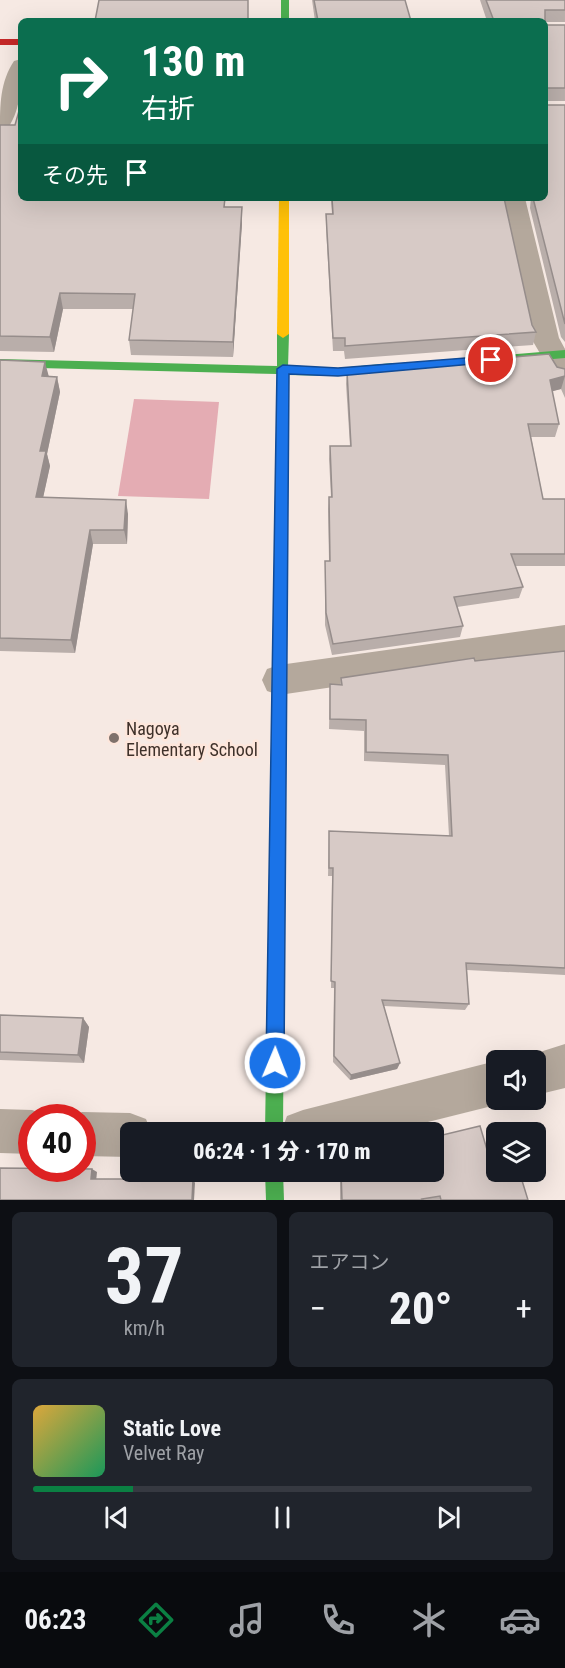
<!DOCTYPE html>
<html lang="ja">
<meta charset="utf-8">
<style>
:root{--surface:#171b24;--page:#20242c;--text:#f1f3f6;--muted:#9ea1a6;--line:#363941;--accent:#0b8043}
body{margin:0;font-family:"Roboto Condensed","Noto Sans JP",sans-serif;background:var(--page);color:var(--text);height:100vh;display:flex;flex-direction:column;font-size:22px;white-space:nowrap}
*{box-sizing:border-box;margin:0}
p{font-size:20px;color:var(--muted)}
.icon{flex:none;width:33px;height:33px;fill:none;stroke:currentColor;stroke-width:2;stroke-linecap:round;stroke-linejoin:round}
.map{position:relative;height:1200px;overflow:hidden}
.details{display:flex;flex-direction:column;gap:12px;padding:12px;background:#0d0f14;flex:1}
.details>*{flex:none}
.hud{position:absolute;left:18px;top:18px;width:530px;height:183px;border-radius:9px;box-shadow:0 6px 24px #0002;background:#0b6e4f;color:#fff;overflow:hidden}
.tools{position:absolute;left:486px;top:1050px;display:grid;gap:12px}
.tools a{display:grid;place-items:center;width:60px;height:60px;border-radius:9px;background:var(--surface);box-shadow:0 6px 24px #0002;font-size:30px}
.speed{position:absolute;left:18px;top:1104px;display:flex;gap:12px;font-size:30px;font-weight:700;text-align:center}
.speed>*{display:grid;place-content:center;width:78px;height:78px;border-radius:50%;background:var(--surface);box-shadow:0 6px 24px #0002;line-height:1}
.speed .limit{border:9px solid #d22;background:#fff;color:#111}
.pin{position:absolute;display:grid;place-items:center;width:51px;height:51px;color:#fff;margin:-26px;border:3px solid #fff;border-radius:50%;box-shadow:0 2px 6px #0007}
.me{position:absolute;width:66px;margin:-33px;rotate:1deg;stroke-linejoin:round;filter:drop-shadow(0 0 4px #0008)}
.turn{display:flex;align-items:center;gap:21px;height:126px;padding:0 24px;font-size:27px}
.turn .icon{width:78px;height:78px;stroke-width:2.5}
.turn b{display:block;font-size:42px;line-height:51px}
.then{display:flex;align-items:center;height:57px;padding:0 24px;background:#0003;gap:12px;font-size:22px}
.big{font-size:45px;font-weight:800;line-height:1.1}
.details .tile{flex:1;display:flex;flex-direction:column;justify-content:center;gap:9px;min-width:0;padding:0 21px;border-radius:9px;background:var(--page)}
.details .dial{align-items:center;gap:0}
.dial b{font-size:78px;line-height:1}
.song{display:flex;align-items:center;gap:18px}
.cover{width:72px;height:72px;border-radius:9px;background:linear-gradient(135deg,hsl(40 70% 55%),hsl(150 70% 35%))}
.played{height:6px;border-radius:3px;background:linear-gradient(90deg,var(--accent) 20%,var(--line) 20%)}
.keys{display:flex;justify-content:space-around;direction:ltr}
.heat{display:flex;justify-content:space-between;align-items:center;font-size:33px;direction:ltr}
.details .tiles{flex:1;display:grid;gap:12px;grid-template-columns:1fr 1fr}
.tile:last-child{grid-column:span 2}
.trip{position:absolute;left:120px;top:1122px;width:324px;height:60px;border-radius:9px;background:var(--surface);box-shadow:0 6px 24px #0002;font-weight:800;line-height:60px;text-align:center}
.tabs{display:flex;height:96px;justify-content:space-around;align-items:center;background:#090b0e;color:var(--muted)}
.tabs .icon{width:42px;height:42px}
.tabs .current{color:var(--accent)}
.tabs b{font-size:27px;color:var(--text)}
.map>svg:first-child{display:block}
.water{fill:#e4acb3}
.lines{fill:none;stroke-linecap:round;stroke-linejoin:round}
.street{fill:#b4a89c;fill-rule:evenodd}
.fast{fill:#4caf50;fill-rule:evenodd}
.slow{fill:#ffc107;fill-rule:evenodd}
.jam{fill:#c62828;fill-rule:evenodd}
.wall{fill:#b9aeaa}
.shaded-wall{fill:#968d8b}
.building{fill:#d7cac6;stroke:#968d8b;stroke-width:1.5}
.route{fill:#1a73e8;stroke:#114b97;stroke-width:1.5}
.poi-dot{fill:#7f716b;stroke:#fee6db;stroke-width:2}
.labels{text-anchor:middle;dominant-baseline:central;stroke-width:5;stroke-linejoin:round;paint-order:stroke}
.poi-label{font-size:18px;fill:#3f312a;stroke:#fee6db;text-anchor:start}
</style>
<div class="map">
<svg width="565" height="1200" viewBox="0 0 565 1200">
<rect width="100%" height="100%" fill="#f6e9e3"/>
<path class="water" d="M134,399l85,3 -10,97 -91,-3z"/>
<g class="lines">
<g class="street">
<path d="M21,59c0,24 1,48 -13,69l-8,2c0,-25 0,-48 14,-69z"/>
<path d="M501,198h24l34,140 6,11v33l-10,-3 -24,-41z"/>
<path d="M565,625v28l-286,42 -12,-4 -5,-11 5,-11 12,-4z"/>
<path d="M565,1044v44l-29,7v-35h-17l2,-2z"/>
<path d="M496,1061v39h13l-13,5 -108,27h-107l6,-16 16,-6z"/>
<path d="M0,1109l32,1 16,6 -16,2v36l-32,-1z"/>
<path d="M82,1112l48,1 16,6 5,13h-21v25l-48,-1v-38h-14z"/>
</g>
<g class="fast">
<rect x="281" y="0" width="8" height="21"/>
<path d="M283,330l6,4 -1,33 50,1 55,-5 6,4 -6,4 -55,5 -50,-1 -5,757h-18l12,-758 -277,-7v-8l277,7v-32z"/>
<path d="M565,350v8l-61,5 -6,-4 6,-4z"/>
<path d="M265,1172h18l1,28h-18z"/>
</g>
<path class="slow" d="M279,198h10v136l-6,4 -6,-4z"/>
<rect class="jam" x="0" y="39" width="21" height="6"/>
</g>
<g class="wall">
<path d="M312,0h93l6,21h-96z"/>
<path d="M480,0h85v22h-20v3h20v76h-20v4h20v237l-4,-5 -31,-129 1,-10h13v-177h-57z"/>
<path d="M0,125l226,82 16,16 -9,134 -102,-2 -2,-15 4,-31h-70l-9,43 -54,-1z"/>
<path d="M331,198h173l28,127 4,7 -3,13 -188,14 -1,-8h-11l-7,-124v-13h6z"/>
<path d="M0,360l49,16 8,1 3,15 -13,62 3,12 -7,31 85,17 -1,30h-34l-18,109 -75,-2z"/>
<path d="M557,367l8,2v29l-4,-9 -9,2 7,33 -4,13h-24l12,62h22v67h-50l8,21 -4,11 -62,9 6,19 -3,11 -128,18 -7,-30v-64h4l-1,-52 1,-12h2l-2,-38 1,-13h20l-4,-62 1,-13z"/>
<path d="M565,651v324l-98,-5 2,34 -4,6 -81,-4 16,57 -3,6 -47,11 -17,-18 1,-74h-3l1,-112h-4l1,-45 120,5 -4,-71 -81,-4v-30l-35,-2 1,-45 10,1 1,-7z"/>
<path d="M0,1015l83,3 6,9 -5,36 -84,-3z"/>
<path d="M340,1172h94l62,8 32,20h-188z"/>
</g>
<g class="shaded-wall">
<path d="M242,207v16l-9,134v-15z"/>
<path d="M60,293l3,16 -9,43 -4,-15z"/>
<path d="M45,362l4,15 -7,-1z"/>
<path d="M565,376l-4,13 -15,4 4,-13z"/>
<path d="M57,377l3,15 -13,62 3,12 -10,46 -4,-15 4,-46z"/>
<path d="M126,500l2,14 -1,30 -3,-14z"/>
<path d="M90,530l3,14 -18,109 -4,-13z"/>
<path d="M83,1018l6,9 -5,36 -6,-8z"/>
<path d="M400,1063l-3,6 -47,11 1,-5z"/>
<path d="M92,1169l5,3 -1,10 -5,-3z"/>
<path d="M193,1179l2,4 -1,17h-2z"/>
</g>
<g class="building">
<path d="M99,0h149v21h-153z"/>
<path d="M314,0h91l6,21h-93z"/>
<path d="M486,0h79v10h-20v15h20v63h-20v17h20v219l-32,-126h11v-177h-50z"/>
<path d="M21,104v94h204l-1,9h18l-9,135 -104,-2 6,-46 -75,-1 -10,44 -50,-1v-211h15z"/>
<path d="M332,198h172l28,127 4,7 -191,14v-8h-12l-7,-124h7z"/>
<path d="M549,354l8,13 8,2v7l-15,4 9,44h-31l15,75h22v55h-54l12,33 -69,10 9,29 -130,18 -7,-31 -1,-52h5l-1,-64h3l-2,-51h21l-4,-75z"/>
<path d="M0,360l45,2 -3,14 15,1 -17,74h6l-10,46 90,3 -2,30h-34l-19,110 -71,-2z"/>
<path d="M565,651v317l-99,-5 3,41 -87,-4 18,63 -49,12 -17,-19 1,-74 -4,-1 2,-113h-4v-37l123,5 -4,-81 -82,-3v-32l-36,-1v-35l12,1 -1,-7 133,-20 1,3z"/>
<path d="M0,1015l83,3 -5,37 -78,-3z"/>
<path d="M480,1126l16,54 24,-6 8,26h-87l-1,-4 -18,3 1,1h-81l-1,-28h93v-35z"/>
<path d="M0,1168l92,1 -1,10h102l-1,21h-192z"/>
</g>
<path class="route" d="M491,356l5,4 -1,2 -157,14 -49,-2 -5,689 -3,7 -6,2 -6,-2 -3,-7 11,-694 6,-4 55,3z"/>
<circle class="poi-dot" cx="114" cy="738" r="6"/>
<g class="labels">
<g class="poi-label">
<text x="126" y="728">Nagoya<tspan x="126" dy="21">Elementary School</tspan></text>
</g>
</g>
</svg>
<div class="tools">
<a><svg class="icon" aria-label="sound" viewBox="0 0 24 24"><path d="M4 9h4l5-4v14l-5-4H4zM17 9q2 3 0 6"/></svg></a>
<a><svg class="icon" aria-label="layers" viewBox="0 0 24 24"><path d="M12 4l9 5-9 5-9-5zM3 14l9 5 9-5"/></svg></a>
</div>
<div class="speed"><div class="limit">40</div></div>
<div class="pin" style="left:491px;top:360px;background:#d93025"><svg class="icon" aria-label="arrive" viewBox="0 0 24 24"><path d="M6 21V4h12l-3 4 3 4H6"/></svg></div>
<svg class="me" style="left:275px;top:1063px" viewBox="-20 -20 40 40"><circle r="17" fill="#1a73e8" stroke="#fff" stroke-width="3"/><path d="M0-11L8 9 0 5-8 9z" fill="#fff"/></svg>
<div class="trip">06:24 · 1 分 · 170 m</div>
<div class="hud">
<div class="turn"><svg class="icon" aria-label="right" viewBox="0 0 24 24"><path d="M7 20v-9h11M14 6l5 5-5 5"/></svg><div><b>130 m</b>右折</div></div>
<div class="then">その先<svg class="icon" aria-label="arrive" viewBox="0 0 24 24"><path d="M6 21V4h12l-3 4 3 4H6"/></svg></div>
</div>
</div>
<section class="details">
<div class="tiles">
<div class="tile dial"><b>37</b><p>km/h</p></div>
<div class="tile"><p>エアコン</p>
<div class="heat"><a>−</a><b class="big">20°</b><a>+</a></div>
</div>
<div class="tile">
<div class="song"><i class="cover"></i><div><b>Static Love</b><p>Velvet Ray</p></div></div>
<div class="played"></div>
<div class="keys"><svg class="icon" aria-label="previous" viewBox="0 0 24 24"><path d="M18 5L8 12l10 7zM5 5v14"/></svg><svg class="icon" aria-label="pause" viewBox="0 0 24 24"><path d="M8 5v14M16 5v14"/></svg><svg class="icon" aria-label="next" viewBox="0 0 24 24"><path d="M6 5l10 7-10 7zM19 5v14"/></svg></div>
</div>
</div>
</section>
<nav class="tabs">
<b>06:23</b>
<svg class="icon current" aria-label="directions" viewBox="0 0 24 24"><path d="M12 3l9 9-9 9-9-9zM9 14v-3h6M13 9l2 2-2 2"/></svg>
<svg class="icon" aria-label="music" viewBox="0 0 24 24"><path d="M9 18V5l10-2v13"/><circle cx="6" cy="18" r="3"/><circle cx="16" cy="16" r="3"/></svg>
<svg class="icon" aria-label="phone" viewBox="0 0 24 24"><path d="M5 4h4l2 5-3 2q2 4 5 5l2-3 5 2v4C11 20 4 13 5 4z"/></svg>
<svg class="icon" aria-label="climate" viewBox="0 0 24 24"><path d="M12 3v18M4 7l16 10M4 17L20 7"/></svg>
<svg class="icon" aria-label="car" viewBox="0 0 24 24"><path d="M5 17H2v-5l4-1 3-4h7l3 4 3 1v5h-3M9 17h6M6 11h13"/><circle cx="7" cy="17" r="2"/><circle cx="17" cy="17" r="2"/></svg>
</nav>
